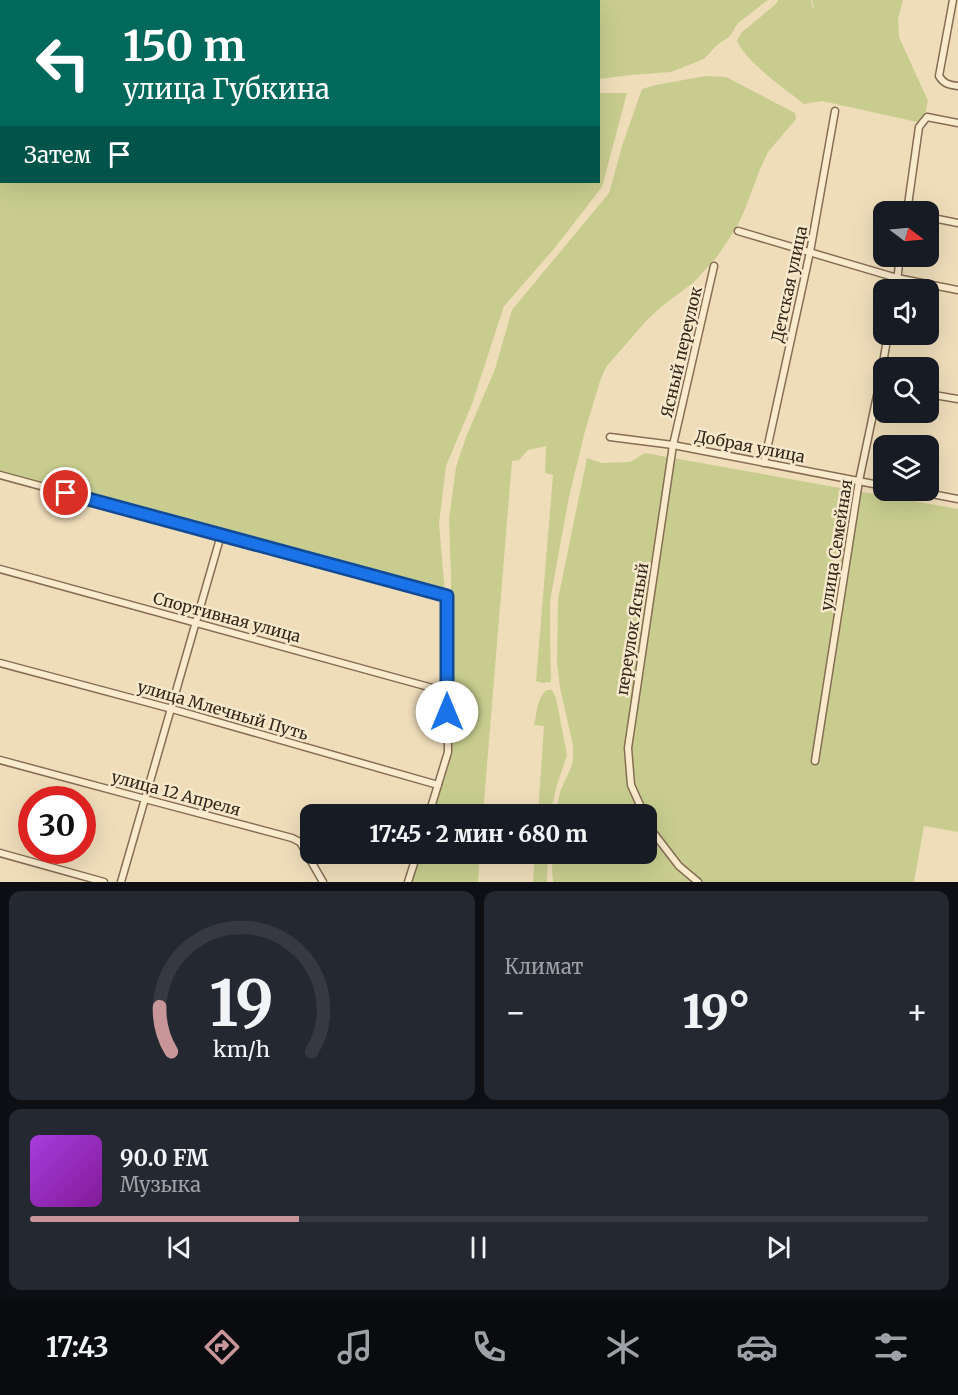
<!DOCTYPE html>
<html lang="ru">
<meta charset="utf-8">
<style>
:root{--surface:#171b24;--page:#242831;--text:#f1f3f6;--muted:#9ea1a6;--line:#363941;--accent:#c89599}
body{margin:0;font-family:Merriweather,serif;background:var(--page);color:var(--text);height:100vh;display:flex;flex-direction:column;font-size:22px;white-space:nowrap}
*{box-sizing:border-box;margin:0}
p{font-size:20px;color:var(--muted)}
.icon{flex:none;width:33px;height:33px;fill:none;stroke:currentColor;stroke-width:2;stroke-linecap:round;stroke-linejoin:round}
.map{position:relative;height:882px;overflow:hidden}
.sheet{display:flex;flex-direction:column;gap:9px;padding:9px;background:#0d0f14;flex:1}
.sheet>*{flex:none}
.hud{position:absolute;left:0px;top:0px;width:600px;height:183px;box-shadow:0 6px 24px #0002;background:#00695c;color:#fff;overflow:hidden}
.needle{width:39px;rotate:106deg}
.fabs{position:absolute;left:873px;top:201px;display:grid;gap:12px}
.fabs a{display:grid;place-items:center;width:66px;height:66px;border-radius:12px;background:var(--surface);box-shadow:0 6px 24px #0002;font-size:30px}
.speed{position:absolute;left:18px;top:786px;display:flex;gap:12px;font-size:30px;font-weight:700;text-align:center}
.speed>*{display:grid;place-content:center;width:78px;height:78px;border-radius:50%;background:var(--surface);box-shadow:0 6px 24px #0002;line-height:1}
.speed .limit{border:9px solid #d22;background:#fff;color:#111}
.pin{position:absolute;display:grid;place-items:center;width:51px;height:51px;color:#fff;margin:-26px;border:3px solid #fff;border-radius:50%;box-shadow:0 2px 6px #0007}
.me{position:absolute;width:66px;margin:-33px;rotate:0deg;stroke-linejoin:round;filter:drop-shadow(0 0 4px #0008)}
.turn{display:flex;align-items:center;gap:21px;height:126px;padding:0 24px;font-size:27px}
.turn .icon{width:78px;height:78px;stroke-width:2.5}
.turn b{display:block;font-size:42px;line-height:51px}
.then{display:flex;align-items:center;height:57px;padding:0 24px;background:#0003;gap:12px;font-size:22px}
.big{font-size:45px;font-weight:800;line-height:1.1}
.sheet .widget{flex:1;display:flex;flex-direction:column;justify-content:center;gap:9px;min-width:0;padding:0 21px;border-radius:12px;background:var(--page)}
.sheet .dial{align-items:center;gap:0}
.dial svg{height:156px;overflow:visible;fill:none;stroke:var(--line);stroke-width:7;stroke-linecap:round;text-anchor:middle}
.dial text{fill:var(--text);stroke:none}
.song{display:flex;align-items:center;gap:18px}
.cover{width:72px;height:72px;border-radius:9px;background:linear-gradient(135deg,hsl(280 70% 55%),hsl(290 70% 35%))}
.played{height:6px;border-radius:3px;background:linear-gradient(90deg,var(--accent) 30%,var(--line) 30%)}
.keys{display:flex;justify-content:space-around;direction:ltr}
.heat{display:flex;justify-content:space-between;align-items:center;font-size:33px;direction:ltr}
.sheet .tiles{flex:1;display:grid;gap:9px;grid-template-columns:1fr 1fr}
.widget:last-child{grid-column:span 2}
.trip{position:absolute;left:300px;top:804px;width:357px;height:60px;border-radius:12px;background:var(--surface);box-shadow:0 6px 24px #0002;font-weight:800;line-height:60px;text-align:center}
.tabs{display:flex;height:96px;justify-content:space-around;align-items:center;background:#090b0e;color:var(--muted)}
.tabs .icon{width:42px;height:42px}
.tabs .current{color:var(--accent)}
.tabs b{font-size:27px;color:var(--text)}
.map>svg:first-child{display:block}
.green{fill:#c8cd8f}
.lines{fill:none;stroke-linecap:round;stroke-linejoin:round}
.street-casing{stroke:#866d54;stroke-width:9}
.street{stroke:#faebcd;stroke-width:6}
.route-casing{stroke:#114b97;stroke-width:15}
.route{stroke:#1a73e8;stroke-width:10}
.labels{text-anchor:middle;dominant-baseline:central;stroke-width:5;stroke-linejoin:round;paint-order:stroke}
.street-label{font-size:16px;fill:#34261a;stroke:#f6e8ca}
</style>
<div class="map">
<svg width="958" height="882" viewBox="0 0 958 882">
<rect width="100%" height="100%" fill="#efddba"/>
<g class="green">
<path d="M506,0h262l-30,23 -8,13 -13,9 -13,14 -33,13 -41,3 -31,4 -1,-77 -92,-1z"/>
<path d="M778,0h33l1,7 4,2 -3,-3 -1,-6h91l-5,19 1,18 29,64 -3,14 -8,7 -95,-21 -18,3c-20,-16 -56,-40 -67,-63l4,-8 35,-29z"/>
<path d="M705,76l21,1 69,36 1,6 -28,33 -8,17 -15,40 -8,18 -21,31 -22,24 -33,25 -15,14 -40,46 -6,14 -15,50 -16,66 -19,104v31l1,50 -9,1 -6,-2 17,-206 -8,-2 1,-27 -18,4 -9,10 -7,1 -29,353h-50l19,-62 -1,-176 -2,-57 7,-52 10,-30 29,-68 17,-59 97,-117 14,-50 19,-54 14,-4z"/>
<path d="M599,93h28l-25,94 -49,63 -49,56 -32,98 -26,62 -7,58 6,69 -445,-122v-367h1l1,78h596z"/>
<path d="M645,453l313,56v323l-34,-6 -10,56h-361l-1,-12 1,-16h93v-40h-91l6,-25 9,-19 3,-9v-16l-13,-57 -3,-25 1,-64 29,-141 15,5 28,-1z"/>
<path d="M547,690h5l4,8 11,57 -10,30 -7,29h-12l6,-88 -10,-1c3,-12 3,-28 13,-35z"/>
<path d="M421,854h59l-2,28h-66z"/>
<path d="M535,854h13l-1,28h-14z"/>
</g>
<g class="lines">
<g class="street-casing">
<g id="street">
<path d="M953,0l-14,76c5,8 10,9 19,10"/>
<path d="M907,212l12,-85 8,-10 31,6"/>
<path d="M928,217l30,6"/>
<path d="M738,231l159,47 61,12"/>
<path d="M896,290l4,-34"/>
<path d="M928,394l30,5"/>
<path d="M610,437l63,8 211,41"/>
<path d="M764,463l46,-211 25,-141"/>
<path d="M0,475l446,121 2,156 -19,62"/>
<path d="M911,490l47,9"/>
<path d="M0,569l447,123"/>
<path d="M0,663l172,46 266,76"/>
<path d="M0,760l145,39 147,39 8,4 23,40"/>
<path d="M815,761l44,-280 20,-95 9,-52"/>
<path d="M644,814l-13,-29 -3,-37 45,-303 41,-179"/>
<path d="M646,821l3,6 30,39 19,16"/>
<path d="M0,853l104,29"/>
<path d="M121,882l100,-347"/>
<path d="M408,882l9,-28"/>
</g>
</g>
<use href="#street" class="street"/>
</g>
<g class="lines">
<g class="route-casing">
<path id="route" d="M66,493l381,103v116"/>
</g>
<use href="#route" class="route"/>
</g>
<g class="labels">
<g class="street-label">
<text transform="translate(789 284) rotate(-78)">Детская улица</text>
<text transform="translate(681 352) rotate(-77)">Ясный переулок</text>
<text transform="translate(750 446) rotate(11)">Добрая улица</text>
<text transform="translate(836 545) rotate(-81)">улица Семейная</text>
<text transform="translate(227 617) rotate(15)">Спортивная улица</text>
<text transform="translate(632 629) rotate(-81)">переулок Ясный</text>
<text transform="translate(223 710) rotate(16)">улица Млечный Путь</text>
<text transform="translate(176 793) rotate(15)">улица 12 Апреля</text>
</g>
</g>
</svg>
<div class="fabs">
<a><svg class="needle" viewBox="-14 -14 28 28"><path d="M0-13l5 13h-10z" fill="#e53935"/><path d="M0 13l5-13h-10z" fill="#9ea1a6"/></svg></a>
<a><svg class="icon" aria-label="sound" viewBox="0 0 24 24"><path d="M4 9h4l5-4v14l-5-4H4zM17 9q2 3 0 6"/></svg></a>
<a><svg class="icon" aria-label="search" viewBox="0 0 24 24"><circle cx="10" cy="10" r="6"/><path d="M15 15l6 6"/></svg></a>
<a><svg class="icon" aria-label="layers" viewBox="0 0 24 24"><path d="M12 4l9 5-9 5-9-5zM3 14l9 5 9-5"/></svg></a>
</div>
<div class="speed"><div class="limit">30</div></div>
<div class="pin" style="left:66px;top:493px;background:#d93025"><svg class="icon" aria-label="arrive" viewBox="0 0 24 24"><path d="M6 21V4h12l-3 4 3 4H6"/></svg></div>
<svg class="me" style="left:447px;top:712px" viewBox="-20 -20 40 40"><circle r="19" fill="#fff"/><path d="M0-13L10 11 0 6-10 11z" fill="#1a73e8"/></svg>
<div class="trip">17:45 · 2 мин · 680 m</div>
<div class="hud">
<div class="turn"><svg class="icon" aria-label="left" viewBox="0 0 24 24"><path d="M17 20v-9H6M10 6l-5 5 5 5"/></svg><div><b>150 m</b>улица Губкина</div></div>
<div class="then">Затем<svg class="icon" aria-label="arrive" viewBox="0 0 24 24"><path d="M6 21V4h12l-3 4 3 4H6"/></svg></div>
</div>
</div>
<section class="sheet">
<div class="tiles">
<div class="widget dial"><svg viewBox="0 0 100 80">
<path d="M14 69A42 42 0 1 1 86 69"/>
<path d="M14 69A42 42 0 0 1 8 46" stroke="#c89599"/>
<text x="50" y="56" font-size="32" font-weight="700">19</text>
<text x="50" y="72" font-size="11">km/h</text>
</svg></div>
<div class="widget"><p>Климат</p>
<div class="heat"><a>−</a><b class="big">19°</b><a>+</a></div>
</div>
<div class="widget">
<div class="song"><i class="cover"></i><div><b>90.0 FM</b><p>Музыка</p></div></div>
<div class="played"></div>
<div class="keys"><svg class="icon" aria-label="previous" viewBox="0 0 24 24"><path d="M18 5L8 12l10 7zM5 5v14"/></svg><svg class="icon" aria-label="pause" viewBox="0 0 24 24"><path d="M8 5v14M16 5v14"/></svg><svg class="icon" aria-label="next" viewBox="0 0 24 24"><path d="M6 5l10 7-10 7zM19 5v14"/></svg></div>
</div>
</div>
</section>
<nav class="tabs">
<b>17:43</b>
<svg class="icon current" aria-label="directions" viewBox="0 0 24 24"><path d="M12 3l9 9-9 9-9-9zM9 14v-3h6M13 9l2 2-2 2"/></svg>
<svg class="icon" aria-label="music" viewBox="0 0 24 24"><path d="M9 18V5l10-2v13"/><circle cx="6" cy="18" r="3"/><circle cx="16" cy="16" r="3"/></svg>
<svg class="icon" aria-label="phone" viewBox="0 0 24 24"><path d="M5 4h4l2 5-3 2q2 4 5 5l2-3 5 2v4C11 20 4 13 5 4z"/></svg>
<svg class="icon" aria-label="climate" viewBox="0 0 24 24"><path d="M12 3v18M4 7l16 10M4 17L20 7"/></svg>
<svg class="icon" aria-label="car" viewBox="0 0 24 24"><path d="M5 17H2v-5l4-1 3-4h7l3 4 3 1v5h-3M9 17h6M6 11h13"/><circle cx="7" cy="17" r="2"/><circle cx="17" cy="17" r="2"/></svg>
<svg class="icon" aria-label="filters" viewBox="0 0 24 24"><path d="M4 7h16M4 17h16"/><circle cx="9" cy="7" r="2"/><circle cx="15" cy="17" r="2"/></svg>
</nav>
